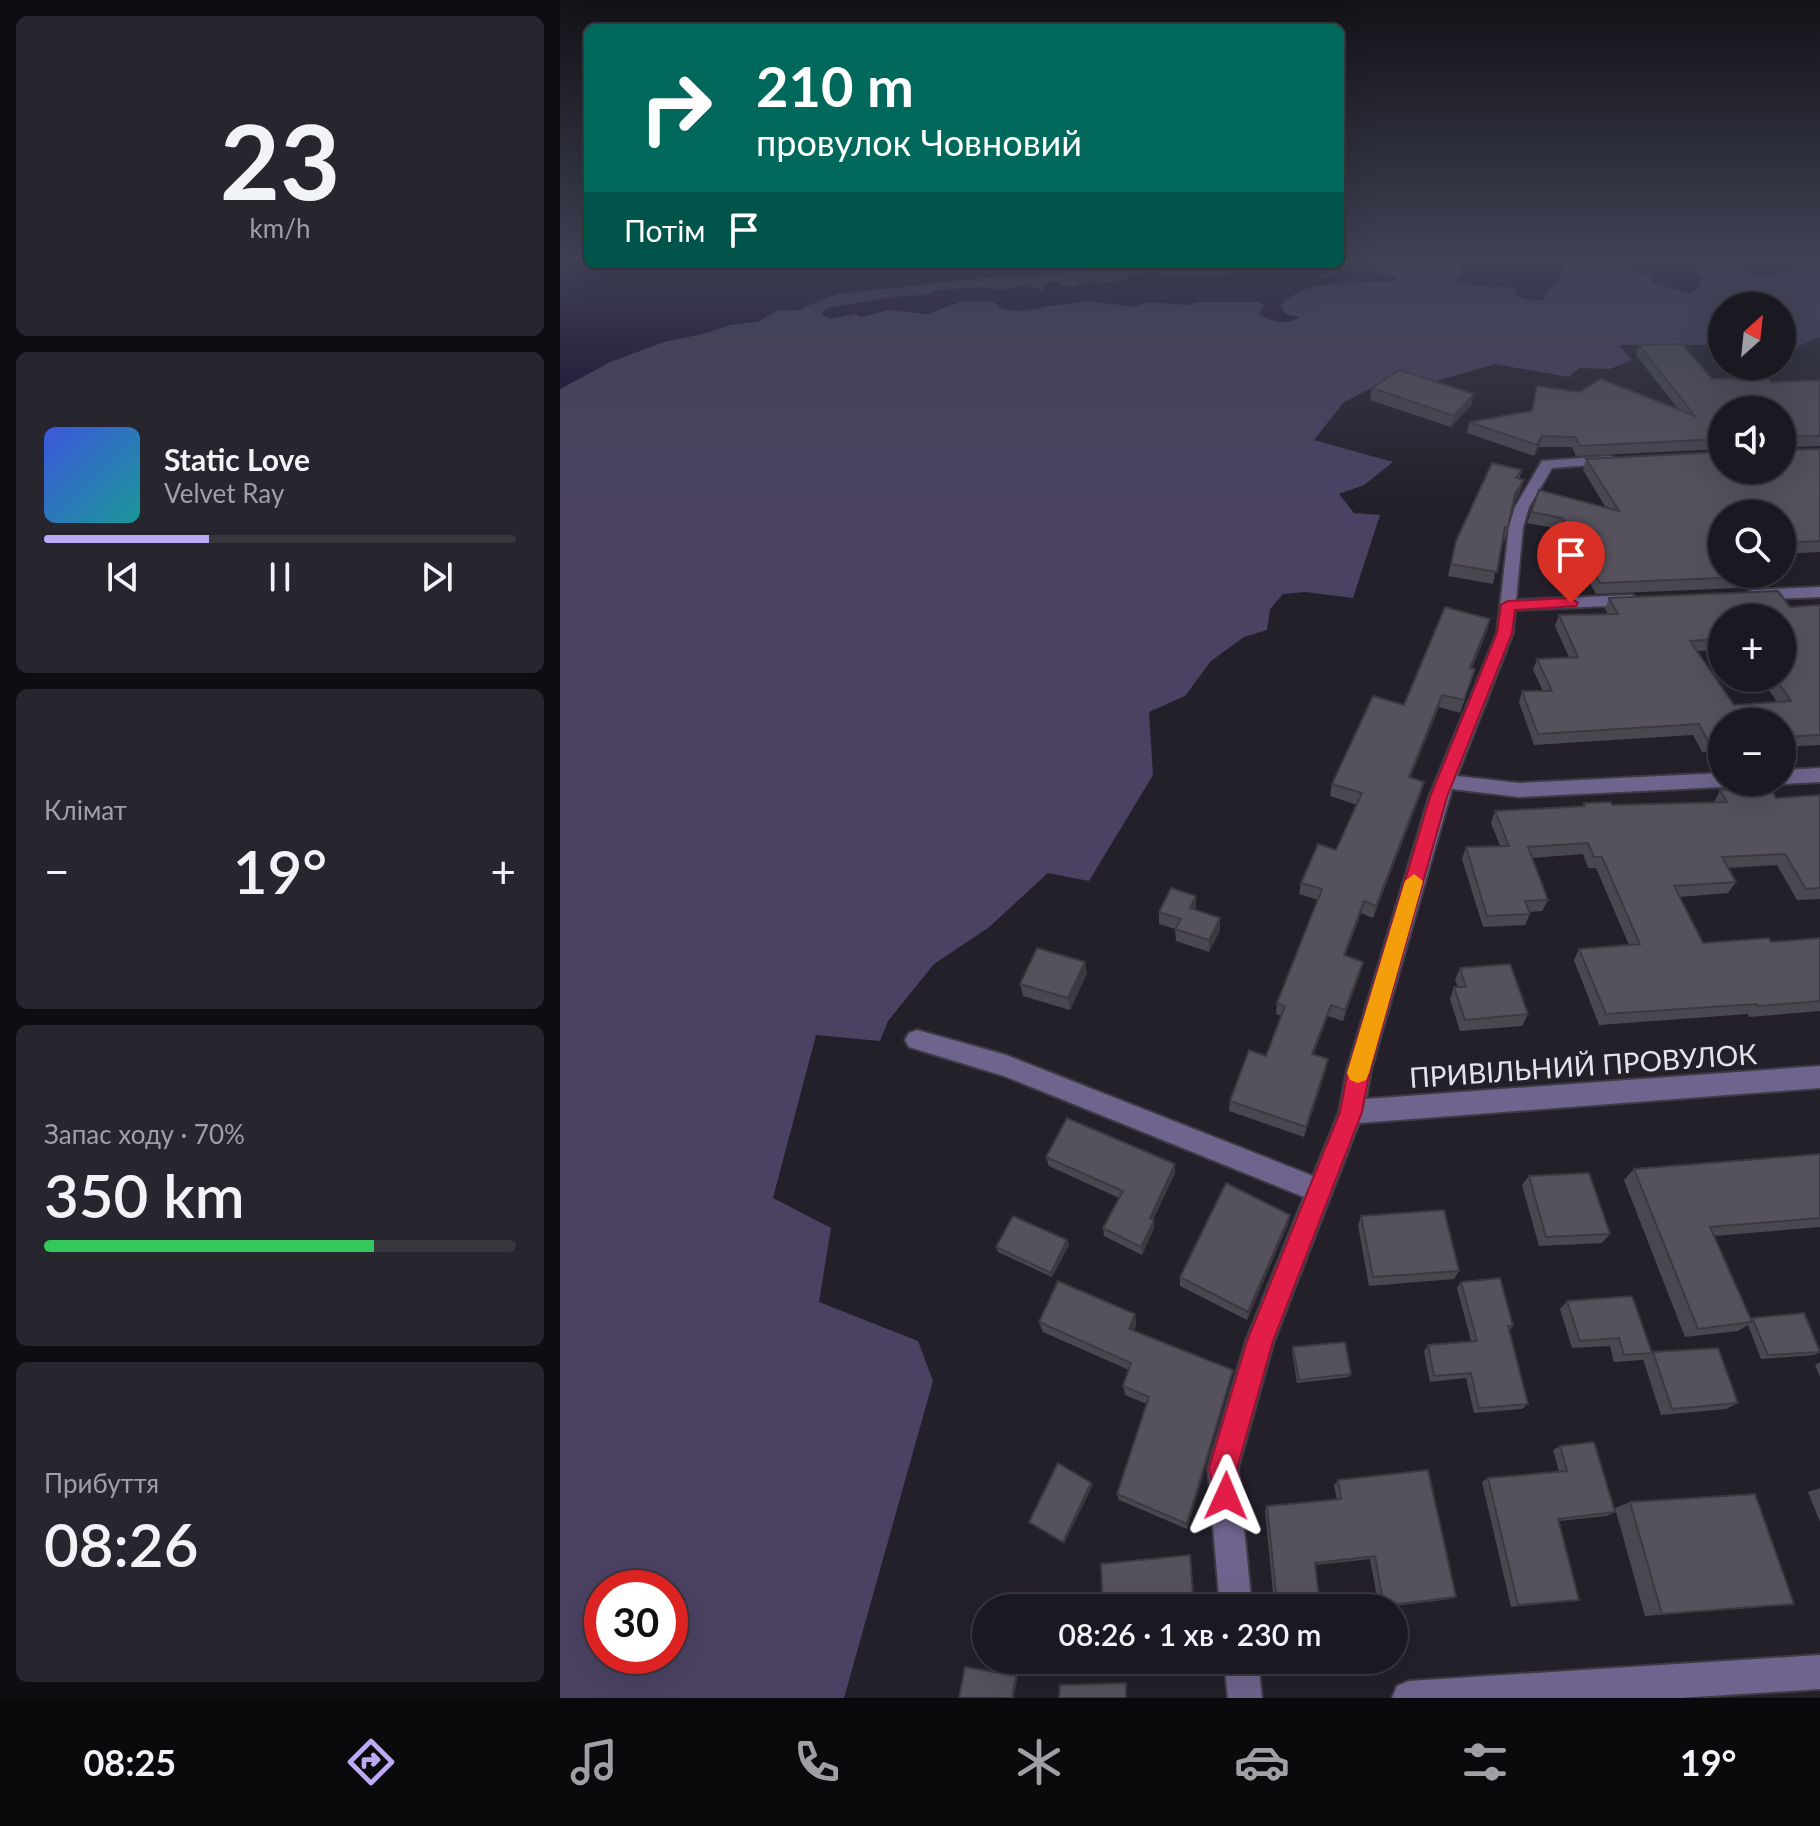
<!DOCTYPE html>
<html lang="uk">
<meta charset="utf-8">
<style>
:root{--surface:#1a1820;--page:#27252d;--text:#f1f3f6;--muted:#9fa0a5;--line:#38373e;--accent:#bea9f4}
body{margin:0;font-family:Lato,sans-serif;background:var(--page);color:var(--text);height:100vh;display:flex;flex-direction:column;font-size:30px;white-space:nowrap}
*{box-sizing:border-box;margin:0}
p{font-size:26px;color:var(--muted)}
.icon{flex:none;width:44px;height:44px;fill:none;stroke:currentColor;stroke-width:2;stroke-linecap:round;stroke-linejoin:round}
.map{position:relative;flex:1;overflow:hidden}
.details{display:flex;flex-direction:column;gap:16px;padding:16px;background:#0e0d12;width:560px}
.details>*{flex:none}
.guide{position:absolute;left:24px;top:24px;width:760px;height:244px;border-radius:12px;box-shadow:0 8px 32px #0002,0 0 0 2px var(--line);background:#00695c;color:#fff;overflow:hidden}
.needle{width:52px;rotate:27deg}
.fabs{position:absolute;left:1148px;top:292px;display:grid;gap:16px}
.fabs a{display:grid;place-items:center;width:88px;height:88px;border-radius:50%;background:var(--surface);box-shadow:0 8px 32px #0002,0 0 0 2px var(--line);font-size:40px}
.speed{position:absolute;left:24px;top:1570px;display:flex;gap:16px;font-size:40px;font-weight:700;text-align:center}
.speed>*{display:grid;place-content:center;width:104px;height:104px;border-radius:50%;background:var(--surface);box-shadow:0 8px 32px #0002,0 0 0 2px var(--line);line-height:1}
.speed .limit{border:12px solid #d22;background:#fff;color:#111}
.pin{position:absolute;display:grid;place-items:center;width:68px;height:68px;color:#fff;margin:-82px -34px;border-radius:50% 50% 50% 0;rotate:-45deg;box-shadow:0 0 8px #0007}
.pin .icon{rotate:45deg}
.me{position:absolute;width:88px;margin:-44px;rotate:1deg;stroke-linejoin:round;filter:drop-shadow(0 0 6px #0008)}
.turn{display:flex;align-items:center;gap:28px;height:168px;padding:0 40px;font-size:36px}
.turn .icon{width:104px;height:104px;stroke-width:2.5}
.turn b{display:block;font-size:56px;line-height:68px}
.then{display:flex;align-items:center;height:76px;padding:0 40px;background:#0003;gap:16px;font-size:30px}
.big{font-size:60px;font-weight:600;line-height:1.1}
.details .tile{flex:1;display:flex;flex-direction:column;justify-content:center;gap:12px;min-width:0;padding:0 28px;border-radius:12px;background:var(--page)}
.details .dial{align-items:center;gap:0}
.dial b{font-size:104px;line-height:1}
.song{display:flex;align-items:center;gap:24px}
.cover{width:96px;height:96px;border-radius:12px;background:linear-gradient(135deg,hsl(230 70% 55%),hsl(180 70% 35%))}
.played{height:8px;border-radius:4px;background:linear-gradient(90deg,var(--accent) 35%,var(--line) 35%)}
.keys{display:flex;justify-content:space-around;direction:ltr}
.heat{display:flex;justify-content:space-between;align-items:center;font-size:44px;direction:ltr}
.charge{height:12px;border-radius:6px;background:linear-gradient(90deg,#34c759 70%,var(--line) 0)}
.trip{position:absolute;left:412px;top:1594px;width:436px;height:80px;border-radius:40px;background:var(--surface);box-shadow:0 8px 32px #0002,0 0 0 2px var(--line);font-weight:600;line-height:80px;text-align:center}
.dock{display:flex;height:128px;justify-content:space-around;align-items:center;background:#0a0a0d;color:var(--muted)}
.dock .icon{width:56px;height:56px}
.dock .active{color:var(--accent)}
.dock b{font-size:36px;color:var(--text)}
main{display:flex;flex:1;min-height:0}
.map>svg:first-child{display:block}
.green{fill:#4b4263;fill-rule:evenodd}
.water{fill:#110029}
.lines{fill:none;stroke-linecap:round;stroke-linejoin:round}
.minor-casing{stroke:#3e3b45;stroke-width:4}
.minor{fill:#6f648d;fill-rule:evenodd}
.wall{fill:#494750;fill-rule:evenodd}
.shaded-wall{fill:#3c3941}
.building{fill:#55525d;stroke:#3c3941;stroke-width:2;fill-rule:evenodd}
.route{fill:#e11d48;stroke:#92132f;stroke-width:2}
.slow{fill:#f59e0b}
.labels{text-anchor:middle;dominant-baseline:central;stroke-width:8;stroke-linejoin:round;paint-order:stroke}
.near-street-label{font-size:28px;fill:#e4e3e9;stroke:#23202a}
</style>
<main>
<section class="details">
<div class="tile dial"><b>23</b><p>km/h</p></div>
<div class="tile">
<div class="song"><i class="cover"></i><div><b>Static Love</b><p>Velvet Ray</p></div></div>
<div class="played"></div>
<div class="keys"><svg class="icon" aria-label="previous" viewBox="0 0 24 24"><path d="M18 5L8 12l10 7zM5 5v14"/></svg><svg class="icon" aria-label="pause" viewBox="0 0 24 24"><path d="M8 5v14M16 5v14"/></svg><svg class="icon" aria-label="next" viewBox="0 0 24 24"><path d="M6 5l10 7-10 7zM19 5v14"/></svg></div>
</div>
<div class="tile"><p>Клімат</p>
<div class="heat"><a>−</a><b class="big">19°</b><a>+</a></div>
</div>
<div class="tile"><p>Запас ходу · 70%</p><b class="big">350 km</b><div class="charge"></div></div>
<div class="tile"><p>Прибуття</p><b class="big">08:26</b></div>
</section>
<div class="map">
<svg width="1260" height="1698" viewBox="0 0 1260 1698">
<rect width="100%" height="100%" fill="#23202a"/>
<path class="green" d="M780,260l20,2 -28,15 -8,1 -5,-4 3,-7 -43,3 -8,4 -22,-3 -24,5h-49l-28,-4 -39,11 -26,-1c-9,7 -16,8 -25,0l-15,9 -17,-7 -25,6 -19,-3 -43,3 -14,5 -35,2 -48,11 -10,-1 -1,11 25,-4 5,3 27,-7 40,4 34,-13 32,1c22,20 54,1 78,0 31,-2 63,1 94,0 10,-1 20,5 30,0h63l27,12 -6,-8c16,-18 49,-27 72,-21l23,-14 -1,-11 34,2 20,6 12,-5 17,1 4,8 -6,8 35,8 21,-2 7,4 -3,5c38,-2 33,-4 51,-35l44,2 86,29 1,-22 -11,-9h28l47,15h10l18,-8 31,-2v72l-38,16v-47h-60v39h-103l13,15 -22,9 -31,-1 -10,9 -74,-13 -59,17 -43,-5 -50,27 -29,37 79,22 -29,23 -25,9 15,19 26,2 -27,83 -47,-6 -23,2 -13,15 -3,21 -23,7 -33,24 -26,35 -36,16 4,63 -64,106 -41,-8 -60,55 -54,36 -46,57 -8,20 -64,-6 -43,163 58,30 -12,74 99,39 15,40 -89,317h-284v-1309l50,-27 54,-20 42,-9 24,-8 29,-4 19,-11 18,1 42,-17 135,-15 212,-15h155zM42,1588h68v68h-68z"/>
<g class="water">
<path d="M0,260h28v4h597l-212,15 -135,15 -27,8 -9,8h-24l-19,11 -29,4 -24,8 -42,9 -54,20 -50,27z"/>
<path d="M797,260h17l1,11 22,7v3c-35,3 -93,-4 -117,25l6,8 14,3c-14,8 -29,6 -41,-4l5,-7 -5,-4h-63l-7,3 -42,-3 -11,5 -48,-6 -74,10 -14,-3 -6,-6 -32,-1 -34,13 -40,-4 -27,7 -5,-3 -26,5 -9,-5 6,-6 63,-11 34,-2 15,-5 43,-3 19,3 25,-6 16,7 3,-8 7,-2c13,3 18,12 31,1l16,2 28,-5 2,-5c18,-1 33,2 50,2 24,1 46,-2 69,-4 12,-2 20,4 31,-2l56,-4 -3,6 -12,2 4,4 15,-4v-5l19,-4z"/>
<path d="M825,260h181c-2,12 -10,26 -21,33v6l-13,2 -18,-6 3,-5c-7,-5 -47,-4 -60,-6l-2,-4 6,-9 -4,-7 -17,-1 -12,5c-14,-6 -32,-3 -43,-8z"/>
<path d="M1040,260h86l17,18 -7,13 -7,3 -38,-12 -1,-6z"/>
<path d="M1154,260h106v5c-22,-2 -31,7 -50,10 -17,3 -40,-11 -56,-15z"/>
</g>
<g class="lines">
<g class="minor-casing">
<g id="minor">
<path d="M1050,456l7,4 -2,3 -63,5 -23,39 -6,20 -7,73 116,-5 8,5 -8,5 -117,5 -2,23 -56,143 62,7 203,-10v9h8l-8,5 -203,10 -67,-8 -81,281 -5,29 454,-33v22l-461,35 -85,218 -36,127 14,140h-32l-12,-140 38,-127 58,-144 -300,-121 -95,-29 -4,-7 4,-7 8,-3 89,25 307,121 26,-64 8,-42 82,-273 68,-164 12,-106 6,-20 27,-46z"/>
<path d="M1260,587v10l-68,3 -8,-5 8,-5z"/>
<path d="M1260,768v14l-38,2 -6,-2h6v-12z"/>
<path d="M1260,1655v34l-141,9h-287l5,-12 12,-5z"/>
<path d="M664,1660h34l4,38h-34z"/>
</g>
</g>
<use href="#minor" class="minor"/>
</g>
<g class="wall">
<path d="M1079,345l73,34 59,3 49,-2v66l-34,1 1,3 33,-1v103l-38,2v-40h-60v60l44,2 -6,11 -164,7 -37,-65 -32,-6 4,-11 75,-4 -23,-38 3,-11 196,11 -60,-60v39l-146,7 -4,-9h-33l-5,9 -67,-23 2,-11 209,-13 -42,-54z"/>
<path d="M812,388l102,6 -3,11 -20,22 -81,-27z"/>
<path d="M962,470l-3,9 1,13 -7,12 -8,36 -3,-1 -9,45 -45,-8 8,-35z"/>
<path d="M1049,598l181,9 30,-2v140l-38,2v-25h-60v29l-20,1 -9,-17 -159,10 -15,-43 3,-11h21l-10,-21 4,-11 32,-2 -14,-31 4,-11 49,-1 -3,-5zM1162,618h60v60h-21l16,24 -43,3 -37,-54 25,-1z"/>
<path d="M930,619l-3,12 -15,37 3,1 -15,44 -21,-6 -29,71 14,4 -3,12 -48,124 -12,-5 -16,43 18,6 -3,11 -17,48 -15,-5 -15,39 13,15 -22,67 -75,-26 1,-10 36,-45 15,-40 -5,-2 1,-11 41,-103 -19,-6 2,-11 35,-33 21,-45 -27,-9 2,-12z"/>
<path d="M1160,790l56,8 44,-3v104l-23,1 -20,-35 -49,3 8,14 -8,11 -49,4 24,46 68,-1 49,-4v73l-71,6 -1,-3 -149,11 -25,-65 5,-11 50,-4 -33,-77h-8l-5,-14 -51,4 16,42 -6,11 -13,1 1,2 -5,11 -42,2 -21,-68 4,-12 34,-1 -9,-23 4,-12 88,-5 1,-3 28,2 102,-2z"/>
<path d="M636,896l-1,14 25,8v12l-11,22 -33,-11 -1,-12 -16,-5v-12z"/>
<path d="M900,968l68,46 -6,12 -62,5 -10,-32 4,-12h4l-3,-7z"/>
<path d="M527,973l-17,37 -47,-14 -3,-12z"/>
<path d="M1260,1154v73l-106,9 36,83 2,-1 68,34 -6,3 -53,4 -13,-34 -10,6 -53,6 -61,-157 10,-11z"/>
<path d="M486,1157l129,7v9l-22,47 1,8 -12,27 -38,-19 -1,-8 16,-30 -70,-32z"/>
<path d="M969,1176l81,58 -8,9 -63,3 -17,-61z"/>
<path d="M730,1215l-2,9 -41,96 -67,-34v-9z"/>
<path d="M801,1216l98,55 -5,8 -85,7 -11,-61z"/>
<path d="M507,1240l2,5 -17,32 -54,-25 -2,-5z"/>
<path d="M901,1282l52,44 -4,5 19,73 -6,5 -48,4 -8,-35 -36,4 -6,-31 4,-6 43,-4 -14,-53z"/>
<path d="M1007,1301l85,52 -10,7 -28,2 -4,-16 -38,2 -12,-39z"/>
<path d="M575,1314l1,11 -2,6 99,39 -2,9 -44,150 -68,-29 -2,-6 30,-90 -22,-9 -2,-9 6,-16 -86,-38 -4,-10z"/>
<path d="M733,1347l58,27 -2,3 -52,6 -5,-32z"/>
<path d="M1093,1352l85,51 -12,6 -65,6 -18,-56z"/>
<path d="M1260,1362v15l-5,-12z"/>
<path d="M1000,1446l55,66 -9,4 -47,5 20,79 -68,7 -29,-125 6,-4 71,-6 -6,-22z"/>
<path d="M778,1480l118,117 -6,2 -71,9 -9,-49 -55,6 4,32 -3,2 -42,4 -9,-93 2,-4 70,-6 -3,-15z"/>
<path d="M1260,1488v34l-12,-30z"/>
<path d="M1070,1502l164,102 -149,12 -30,-108z"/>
</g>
<g class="shaded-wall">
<path d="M914,394l-3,11 -20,22 3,-11z"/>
<path d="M982,436l-3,11 -5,9 3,-11z"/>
<path d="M964,480l-4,12 -8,14 3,-12z"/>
<path d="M930,619l-3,12 -20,49 3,-12z"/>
<path d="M882,695l-3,12 -33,82 3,-12z"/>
<path d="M864,782l-3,12 -48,124 3,-12z"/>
<path d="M636,896v12l-6,12v-12z"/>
<path d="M804,901l-3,12 -20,54 3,-12z"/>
<path d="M660,918v12l-11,22v-12z"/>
<path d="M525,962l2,11 -17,37 -2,-12z"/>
<path d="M803,962l-3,11 -17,48 2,-11z"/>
<path d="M771,1005l-3,11 -18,49 2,-11z"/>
<path d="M768,1059l-2,11 -22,67 2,-10z"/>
<path d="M615,1164v9l-25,53v-8z"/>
<path d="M730,1215l-2,9 -41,96 1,-8z"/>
<path d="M594,1220v8l-12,27 -1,-8z"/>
<path d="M507,1240l2,5 -17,32 -1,-4z"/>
<path d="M575,1314l1,11 -5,14 -2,-10z"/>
<path d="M673,1370l-2,9 -44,150v-5z"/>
<path d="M531,1483l2,2 -29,59 -1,-2z"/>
<path d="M456,1676h2l-4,22h-2z"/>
</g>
<g class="building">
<path d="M1122,344l30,35 56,-1 3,4 49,-2v56h-33l-3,3 3,11 33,-1v92l-38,2v-29h-60v60h43l1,2 -166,7 -38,-65 -31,-6 8,-22 80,21 -33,-52 136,-7v18h60v-60h-60v29l-142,7 -5,-9 -33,-1 -5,9 -68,-23 63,-11 5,-25 42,6 22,-13 94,37 -56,-71z"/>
<path d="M839,370l75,24 -20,22 -82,-28z"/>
<path d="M932,463l30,7 -6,8 8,2 -9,14 -7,33h-3l-8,45 -46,-8 5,-23z"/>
<path d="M1218,591l12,16 30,-2v130l-38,2v-15h-60v18l-14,1 -9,-17 -161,10 -16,-43h30l-15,-32 41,-2 -19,-42 59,-1 -9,-16zM1162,618h60v60h-7l16,23 -57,4 -44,-64 32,-2z"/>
<path d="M885,607l45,12 -20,49 5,1 -11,31 -22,-5 -33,82 15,5 -48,124 -12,-5 -20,54 19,7 -18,48 -14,-5 -19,49 16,5 -22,68 -76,-26 19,-51 17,6 19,-50 -8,-3 45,-114 -21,-6 17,-39 18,6 26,-57 -30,-9 41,-88 31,9z"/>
<path d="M1210,788l6,10 44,-3v93l-14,1 -21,-35 -63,3 14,25 -62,4 29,57 66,-5 2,4 49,-4v63l-62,5 -1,-2 -151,10 -27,-65 61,-5 -38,-87h-8l-6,-14 -60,4 20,53 -23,1 5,13 -43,2 -21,-69 43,-1 -14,-35 90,-5 -1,-3 27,-1 1,3 115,-3 -7,-12z"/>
<path d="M611,888l25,8 -6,12 30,10 -11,22 -34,-11 6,-10 -22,-7z"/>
<path d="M477,948l48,14 -17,36 -48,-14z"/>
<path d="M950,964l18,50 -63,6 -11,-33h12l-6,-19z"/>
<path d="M507,1118l108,46 -25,54 4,2 -13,27 -38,-19 20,-37 -77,-34z"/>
<path d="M1260,1154v64l-110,9 42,95 -54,7 -64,-160z"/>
<path d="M1029,1173l21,61 -64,3 -17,-61z"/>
<path d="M666,1183l64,32 -42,97 -68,-35z"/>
<path d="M884,1210l15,61 -86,6 -12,-61z"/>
<path d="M453,1216l54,24 -16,33 -55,-26z"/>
<path d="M940,1278l13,48h-5l20,78 -49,4 -8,-35 -37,3 -6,-31 49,-4 -16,-59z"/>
<path d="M498,1281l77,33 -6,15 104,41 -46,154 -70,-30 32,-97 -26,-11 8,-23 -92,-41z"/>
<path d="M1072,1296l20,57 -28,2 -5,-17 -39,3 -13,-40z"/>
<path d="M1244,1313l16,39 -52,3 -16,-37z"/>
<path d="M785,1342l6,32 -52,6 -6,-33z"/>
<path d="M1158,1348l20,55 -66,6 -19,-57z"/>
<path d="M1034,1442l21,70 -57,7 21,81 -61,5 -30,-127 79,-7 -7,-25z"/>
<path d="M498,1463l33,20 -28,59 -34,-20z"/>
<path d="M868,1470l28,127 -72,9 -9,-50 -60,7 4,34 -42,4 -10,-95 74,-7 -3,-19z"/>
<path d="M1195,1494l39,110 -132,10 -32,-112z"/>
<path d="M630,1555l4,53h-91l-2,-44z"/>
<path d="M405,1667l51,9 -4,22h-53z"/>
<path d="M566,1683v15h-67l1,-13z"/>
</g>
<linearGradient id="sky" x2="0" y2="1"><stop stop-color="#131217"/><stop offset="0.52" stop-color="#3f4255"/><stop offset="1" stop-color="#3f4255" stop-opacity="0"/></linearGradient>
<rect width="1260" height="498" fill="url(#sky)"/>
<path class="route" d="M1011,598l7,5 -2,3 -61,4 -3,23 -65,164 -77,273 -8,42 -89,229 -36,127 3,28 -4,10 -10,4 -10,-4 -7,-38 38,-127 93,-229 8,-42 82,-273 67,-164 4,-28 7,-4z"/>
<path class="slow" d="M854,874l9,7 -54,192 -3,7 -8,3 -8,-3 -3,-7 58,-192z"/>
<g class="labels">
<g class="near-street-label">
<text transform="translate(1023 1065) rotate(-4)">ПРИВІЛЬНИЙ ПРОВУЛОК</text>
</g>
</g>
</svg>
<div class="fabs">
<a><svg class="needle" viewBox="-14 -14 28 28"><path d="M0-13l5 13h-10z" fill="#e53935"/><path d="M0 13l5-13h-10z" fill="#9fa0a5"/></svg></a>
<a><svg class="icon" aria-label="sound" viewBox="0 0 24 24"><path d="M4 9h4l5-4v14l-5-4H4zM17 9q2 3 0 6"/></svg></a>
<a><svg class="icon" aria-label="search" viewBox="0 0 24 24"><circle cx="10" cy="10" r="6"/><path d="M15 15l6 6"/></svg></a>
<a>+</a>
<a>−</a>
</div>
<div class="speed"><div class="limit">30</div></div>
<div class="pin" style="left:1011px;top:603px;background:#d93025"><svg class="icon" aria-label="arrive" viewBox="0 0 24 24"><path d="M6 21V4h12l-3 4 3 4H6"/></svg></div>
<svg class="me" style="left:666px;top:1496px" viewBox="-20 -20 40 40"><path d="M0-17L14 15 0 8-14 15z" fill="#e11d48" stroke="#fff" stroke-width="4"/></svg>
<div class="trip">08:26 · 1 хв · 230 m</div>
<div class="guide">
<div class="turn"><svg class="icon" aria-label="right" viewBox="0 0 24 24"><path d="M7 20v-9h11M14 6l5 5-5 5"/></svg><div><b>210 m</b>провулок Човновий</div></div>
<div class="then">Потім<svg class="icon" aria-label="arrive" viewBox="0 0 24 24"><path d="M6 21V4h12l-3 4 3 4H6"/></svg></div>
</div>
</div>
</main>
<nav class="dock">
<b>08:25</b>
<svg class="icon active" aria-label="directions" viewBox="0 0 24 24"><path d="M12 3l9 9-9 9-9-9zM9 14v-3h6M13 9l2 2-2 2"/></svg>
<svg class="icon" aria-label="music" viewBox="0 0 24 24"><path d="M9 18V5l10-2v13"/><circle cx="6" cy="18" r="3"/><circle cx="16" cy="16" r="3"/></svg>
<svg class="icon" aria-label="phone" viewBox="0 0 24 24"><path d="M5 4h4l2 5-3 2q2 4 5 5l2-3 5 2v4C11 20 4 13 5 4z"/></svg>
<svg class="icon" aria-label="climate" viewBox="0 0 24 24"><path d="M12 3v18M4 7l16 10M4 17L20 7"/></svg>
<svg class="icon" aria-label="car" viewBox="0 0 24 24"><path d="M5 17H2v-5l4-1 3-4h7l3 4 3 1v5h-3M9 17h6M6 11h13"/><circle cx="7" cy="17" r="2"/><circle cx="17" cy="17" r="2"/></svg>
<svg class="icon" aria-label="filters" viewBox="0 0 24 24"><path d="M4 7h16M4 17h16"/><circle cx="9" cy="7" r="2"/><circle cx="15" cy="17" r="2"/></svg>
<b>19°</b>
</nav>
